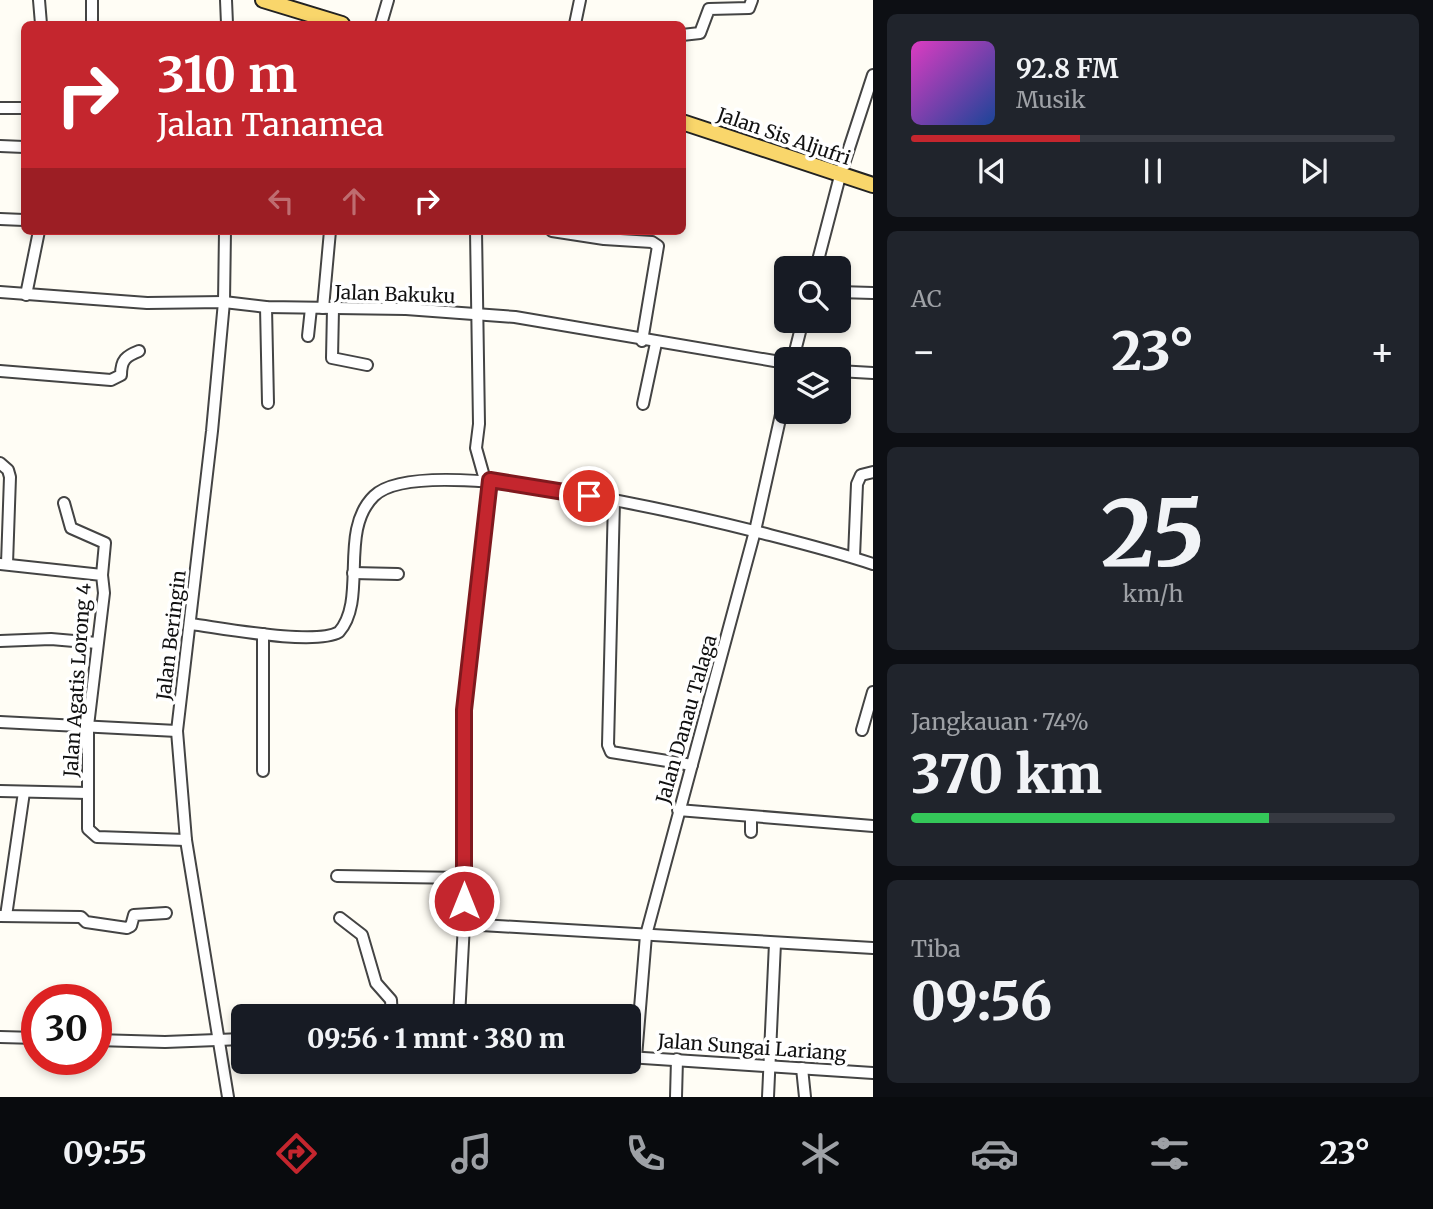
<!DOCTYPE html>
<html lang="id">
<meta charset="utf-8">
<style>
:root{--surface:#171b24;--page:#20242c;--text:#f1f3f6;--muted:#9ea1a6;--line:#363941;--accent:#c4262e}
body{margin:0;font-family:Merriweather,serif;background:var(--page);color:var(--text);height:100vh;display:flex;flex-direction:column;font-size:26px;white-space:nowrap}
*{box-sizing:border-box;margin:0}
p{font-size:23px;color:var(--muted)}
.icon{flex:none;width:38px;height:38px;fill:none;stroke:currentColor;stroke-width:2;stroke-linecap:round;stroke-linejoin:round}
.map{position:relative;flex:1;overflow:hidden}
.side{display:flex;flex-direction:column;gap:14px;padding:14px;background:#0d0f14;width:560px}
.side>*{flex:none}
.hud{position:absolute;left:21px;top:21px;width:665px;height:214px;border-radius:10px;box-shadow:0 4px 10px #0003;background:#c4262e;color:#fff;overflow:hidden}
.fabs{position:absolute;left:774px;top:256px;display:grid;gap:14px}
.fabs a{display:grid;place-items:center;width:77px;height:77px;border-radius:10px;background:var(--surface);box-shadow:0 4px 10px #0003;font-size:35px}
.speed{position:absolute;left:21px;top:984px;display:flex;gap:14px;font-size:35px;font-weight:700;text-align:center}
.speed>*{display:grid;place-content:center;width:91px;height:91px;border-radius:50%;background:var(--surface);box-shadow:0 4px 10px #0003;line-height:1}
.speed .limit{border:10px solid #d22;background:#fff;color:#111}
.pin{position:absolute;display:grid;place-items:center;width:60px;height:60px;color:#fff;margin:-30px;border:4px solid #fff;border-radius:50%;box-shadow:0 2px 7px #0007}
.me{position:absolute;width:77px;margin:-38px;rotate:0deg;stroke-linejoin:round;filter:drop-shadow(0 0 5px #0008)}
.turn{display:flex;align-items:center;gap:24px;height:147px;padding:0 21px;font-size:32px}
.turn .icon{width:91px;height:91px;stroke-width:2.5}
.turn b{display:block;font-size:49px;line-height:60px}
.lanes{display:flex;align-items:center;height:66px;padding:0 21px;background:#0003;justify-content:center;gap:35px;direction:ltr}
.lanes .off{opacity:.35}
.big{font-size:52px;font-weight:800;line-height:1.1}
.side .card{flex:1;display:flex;flex-direction:column;justify-content:center;gap:10px;min-width:0;padding:0 24px;border-radius:10px;background:var(--page)}
.side .dial{align-items:center;gap:0}
.dial b{font-size:91px;line-height:1}
.song{display:flex;align-items:center;gap:21px}
.cover{width:84px;height:84px;border-radius:10px;background:linear-gradient(135deg,hsl(310 70% 55%),hsl(220 70% 35%))}
.played{height:7px;border-radius:4px;background:linear-gradient(90deg,var(--accent) 35%,var(--line) 35%)}
.keys{display:flex;justify-content:space-around;direction:ltr}
.heat{display:flex;justify-content:space-between;align-items:center;font-size:38px;direction:ltr}
.charge{height:10px;border-radius:5px;background:linear-gradient(90deg,#34c759 74%,var(--line) 0)}
.trip{position:absolute;left:231px;top:1004px;width:410px;height:70px;border-radius:10px;background:var(--surface);box-shadow:0 4px 10px #0003;font-weight:800;line-height:70px;text-align:center}
.tabs{display:flex;height:112px;justify-content:space-around;align-items:center;background:#090b0e;color:var(--muted)}
.tabs .icon{width:49px;height:49px}
.tabs .on{color:var(--accent)}
.tabs b{font-size:32px;color:var(--text)}
main{display:flex;flex:1;min-height:0}
.map>svg:first-child{display:block}
.lines{fill:none;stroke-linecap:round;stroke-linejoin:round}
.minor-casing{stroke:#444;stroke-width:14}
.major-casing{stroke:#222;stroke-width:18}
.minor{stroke:#fff;stroke-width:10}
.major{stroke:#f9d66b;stroke-width:14}
.route-casing{stroke:#7f191e;stroke-width:18}
.route{stroke:#c4262e;stroke-width:12}
.labels{text-anchor:middle;dominant-baseline:central;stroke-width:7;stroke-linejoin:round;paint-order:stroke}
.street-label{font-size:19px;fill:#111;stroke:#fff}
</style>
<main>
<div class="map">
<svg width="873" height="1097" viewBox="0 0 873 1097">
<rect width="100%" height="100%" fill="#fffdf5"/>
<g class="lines">
<g class="minor-casing">
<g id="minor">
<path d="M39,0l2,24"/>
<path d="M226,0l1,24"/>
<path d="M92,24v-24"/>
<path d="M381,24l7,-24"/>
<path d="M575,24l5,-24"/>
<path d="M682,35l18,-2 9,-24 40,-1 3,-8"/>
<path d="M0,108h24"/>
<path d="M0,146l24,1"/>
<path d="M0,219l24,1"/>
<path d="M225,231l-1,71 -12,129 -35,300 9,109 42,257"/>
<path d="M476,231l3,193 -3,24 9,32"/>
<path d="M552,231l52,8 48,3 6,4 -16,95"/>
<path d="M816,268l24,-92 33,-101"/>
<path d="M0,292l147,11 77,-1 42,5 140,2 109,8 271,46"/>
<path d="M838,292l35,1"/>
<path d="M26,295l13,-64"/>
<path d="M266,307l2,96"/>
<path d="M323,308l7,-77"/>
<path d="M333,309l-1,49 35,7"/>
<path d="M308,336l3,-28"/>
<path d="M793,359l10,-39"/>
<path d="M0,371l111,9 10,-5c0,-15 5,-19 18,-24"/>
<path d="M838,371l35,2"/>
<path d="M643,404l13,-61"/>
<path d="M0,463l8,7 2,7 -3,87"/>
<path d="M614,500l-6,245 3,7 81,13"/>
<path d="M64,503l7,25 34,15 -3,32"/>
<path d="M854,557l3,-73 4,-9 12,-3"/>
<path d="M0,564l102,11 2,18 -16,133v103l9,8 89,3"/>
<path d="M353,573l45,1"/>
<path d="M191,624c31,4 124,22 148,8 29,-33 -1,-101 35,-136 55,-54 423,43 499,68"/>
<path d="M0,641l51,-2 46,4"/>
<path d="M0,722l177,9"/>
<path d="M862,730l11,-38"/>
<path d="M263,771v-137"/>
<path d="M0,791l88,2"/>
<path d="M678,810l195,16"/>
<path d="M751,832v-15"/>
<path d="M337,876l127,2"/>
<path d="M0,916l81,1 5,5 41,6 4,-2 3,-11 32,-2"/>
<path d="M6,916l18,-124"/>
<path d="M340,918l22,17 14,48 15,17 1,17"/>
<path d="M464,924l409,24"/>
<path d="M459,1017l5,-93v-214l26,-230"/>
<path d="M0,1037l37,1"/>
<path d="M96,1040l69,2 78,-3"/>
<path d="M628,1057l245,16"/>
<path d="M636,1057l10,-122 109,-404 31,-139"/>
<path d="M802,1068l3,29"/>
<path d="M676,1097l1,-38"/>
<path d="M768,1097l7,-154"/>
</g>
</g>
<g class="major-casing">
<g id="major">
<path d="M263,0l79,24"/>
<path d="M682,122l191,63"/>
</g>
</g>
<use href="#minor" class="minor"/>
<use href="#major" class="major"/>
</g>
<g class="lines">
<g class="route-casing">
<path id="route" d="M464,901v-191l26,-230 99,16"/>
</g>
<use href="#route" class="route"/>
</g>
<g class="labels">
<g class="street-label">
<text transform="translate(784 136) rotate(19)">Jalan Sis Aljufri</text>
<text transform="translate(395 294) rotate(2)">Jalan Bakuku</text>
<text transform="translate(171 635) rotate(-83)">Jalan Beringin</text>
<text transform="translate(77 680) rotate(-86)">Jalan Agatis Lorong 4</text>
<text transform="translate(686 719) rotate(-74)">Jalan Danau Talaga</text>
<text transform="translate(752 1047) rotate(4)">Jalan Sungai Lariang</text>
</g>
</g>
</svg>
<div class="fabs">
<a><svg class="icon" aria-label="search" viewBox="0 0 24 24"><circle cx="10" cy="10" r="6"/><path d="M15 15l6 6"/></svg></a>
<a><svg class="icon" aria-label="layers" viewBox="0 0 24 24"><path d="M12 4l9 5-9 5-9-5zM3 14l9 5 9-5"/></svg></a>
</div>
<div class="speed"><div class="limit">30</div></div>
<div class="pin" style="left:589px;top:496px;background:#d93025"><svg class="icon" aria-label="arrive" viewBox="0 0 24 24"><path d="M6 21V4h12l-3 4 3 4H6"/></svg></div>
<svg class="me" style="left:464px;top:901px" viewBox="-20 -20 40 40"><circle r="17" fill="#c4262e" stroke="#fff" stroke-width="3"/><path d="M0-11L8 9 0 5-8 9z" fill="#fff"/></svg>
<div class="trip">09:56 · 1 mnt · 380 m</div>
<div class="hud">
<div class="turn"><svg class="icon" aria-label="right" viewBox="0 0 24 24"><path d="M7 20v-9h11M14 6l5 5-5 5"/></svg><div><b>310 m</b>Jalan Tanamea</div></div>
<div class="lanes"><svg class="icon off" aria-label="left" viewBox="0 0 24 24"><path d="M17 20v-9H6M10 6l-5 5 5 5"/></svg><svg class="icon off" aria-label="ahead" viewBox="0 0 24 24"><path d="M12 20V5M6 11l6-6 6 6"/></svg><svg class="icon" aria-label="right" viewBox="0 0 24 24"><path d="M7 20v-9h11M14 6l5 5-5 5"/></svg></div>
</div>
</div>
<section class="side">
<div class="card">
<div class="song"><i class="cover"></i><div><b>92.8 FM</b><p>Musik</p></div></div>
<div class="played"></div>
<div class="keys"><svg class="icon" aria-label="previous" viewBox="0 0 24 24"><path d="M18 5L8 12l10 7zM5 5v14"/></svg><svg class="icon" aria-label="pause" viewBox="0 0 24 24"><path d="M8 5v14M16 5v14"/></svg><svg class="icon" aria-label="next" viewBox="0 0 24 24"><path d="M6 5l10 7-10 7zM19 5v14"/></svg></div>
</div>
<div class="card"><p>AC</p>
<div class="heat"><a>−</a><b class="big">23°</b><a>+</a></div>
</div>
<div class="card dial"><b>25</b><p>km/h</p></div>
<div class="card"><p>Jangkauan · 74%</p><b class="big">370 km</b><div class="charge"></div></div>
<div class="card"><p>Tiba</p><b class="big">09:56</b></div>
</section>
</main>
<nav class="tabs">
<b>09:55</b>
<svg class="icon on" aria-label="directions" viewBox="0 0 24 24"><path d="M12 3l9 9-9 9-9-9zM9 14v-3h6M13 9l2 2-2 2"/></svg>
<svg class="icon" aria-label="music" viewBox="0 0 24 24"><path d="M9 18V5l10-2v13"/><circle cx="6" cy="18" r="3"/><circle cx="16" cy="16" r="3"/></svg>
<svg class="icon" aria-label="phone" viewBox="0 0 24 24"><path d="M5 4h4l2 5-3 2q2 4 5 5l2-3 5 2v4C11 20 4 13 5 4z"/></svg>
<svg class="icon" aria-label="climate" viewBox="0 0 24 24"><path d="M12 3v18M4 7l16 10M4 17L20 7"/></svg>
<svg class="icon" aria-label="car" viewBox="0 0 24 24"><path d="M5 17H2v-5l4-1 3-4h7l3 4 3 1v5h-3M9 17h6M6 11h13"/><circle cx="7" cy="17" r="2"/><circle cx="17" cy="17" r="2"/></svg>
<svg class="icon" aria-label="filters" viewBox="0 0 24 24"><path d="M4 7h16M4 17h16"/><circle cx="9" cy="7" r="2"/><circle cx="15" cy="17" r="2"/></svg>
<b>23°</b>
</nav>
